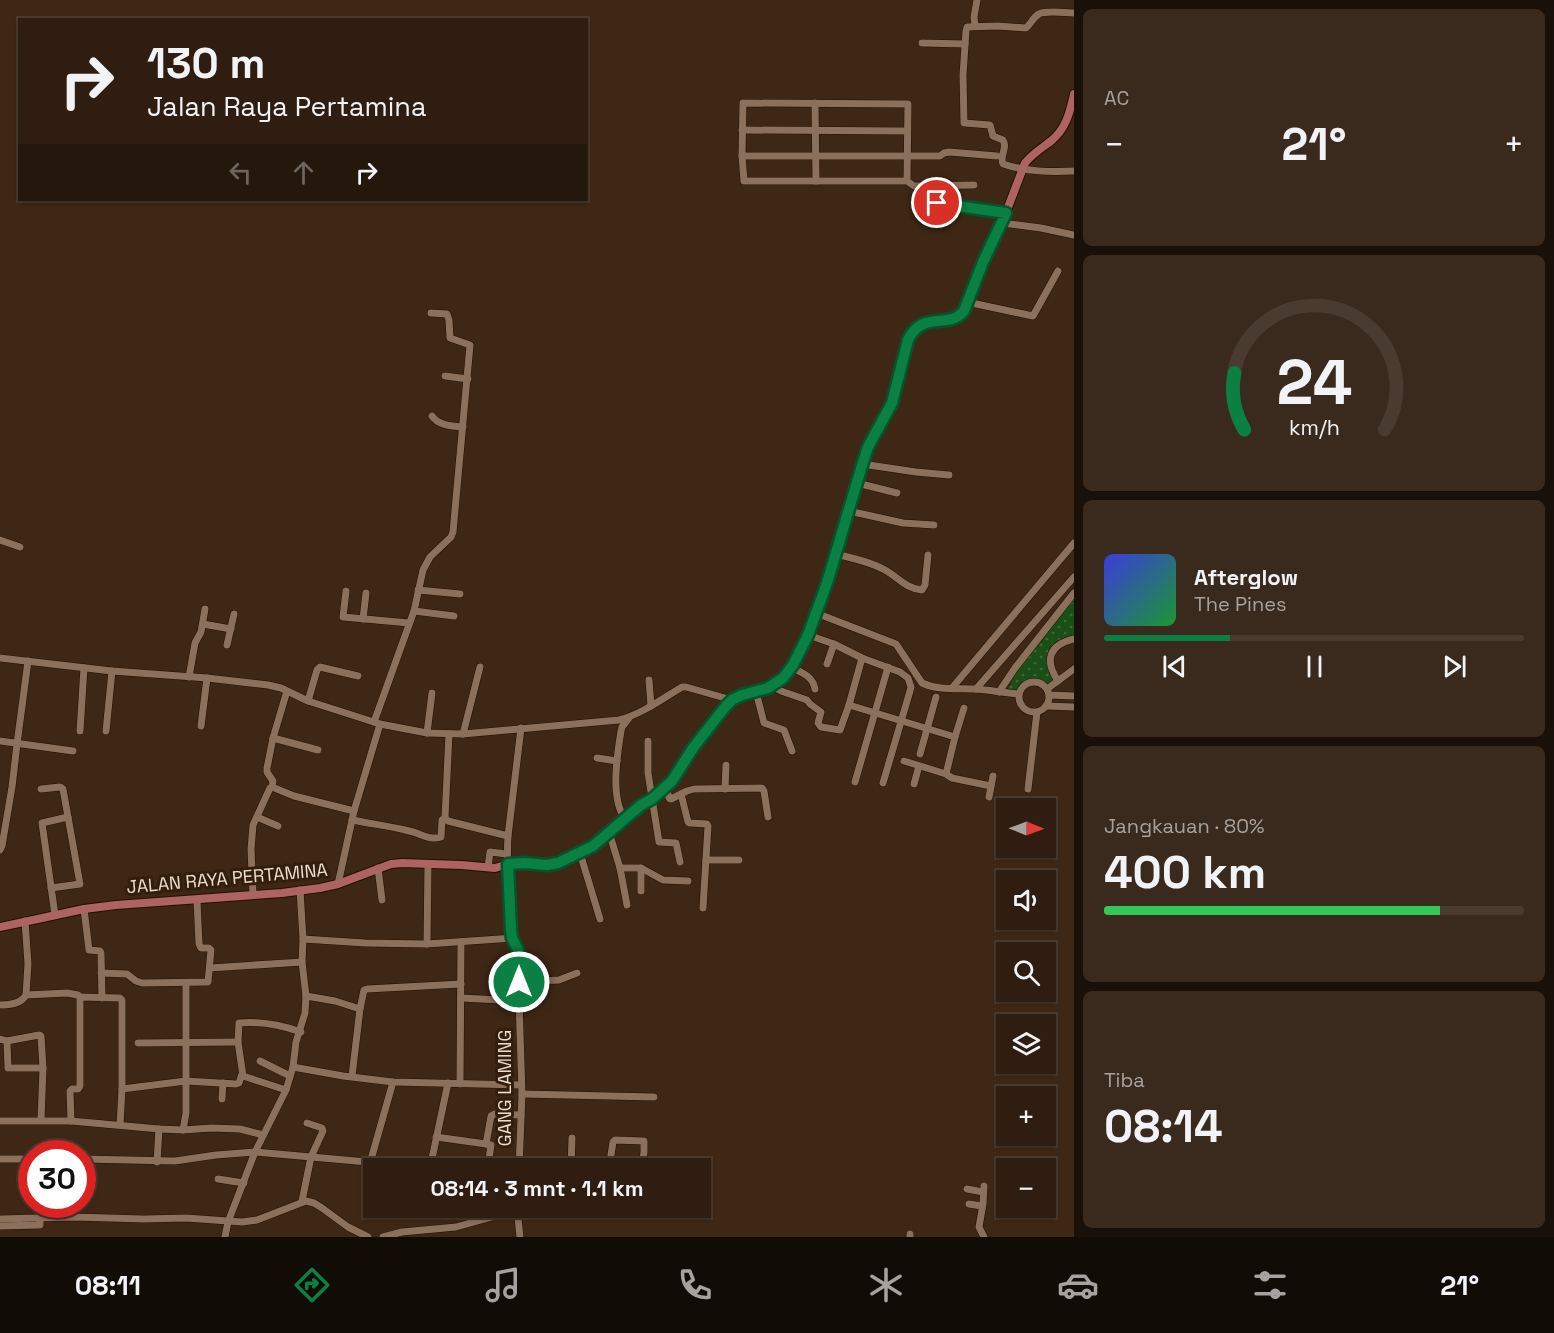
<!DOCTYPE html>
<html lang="id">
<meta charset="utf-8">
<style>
:root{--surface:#2e1d10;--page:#3a2a1e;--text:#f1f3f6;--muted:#a7a29f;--line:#493b30;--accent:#0b8043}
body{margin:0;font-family:"Space Grotesk",sans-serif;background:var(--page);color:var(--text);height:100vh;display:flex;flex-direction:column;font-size:22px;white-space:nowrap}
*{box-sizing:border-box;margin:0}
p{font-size:20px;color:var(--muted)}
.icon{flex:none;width:33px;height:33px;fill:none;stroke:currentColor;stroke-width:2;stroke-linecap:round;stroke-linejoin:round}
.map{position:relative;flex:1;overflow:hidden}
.details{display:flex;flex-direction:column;gap:9px;padding:9px;background:#191009;width:480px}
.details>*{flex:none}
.banner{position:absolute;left:18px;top:18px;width:570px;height:183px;border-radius:0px;box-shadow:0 2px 4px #0004,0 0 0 2px var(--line);background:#2e1d10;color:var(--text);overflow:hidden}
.needle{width:39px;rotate:91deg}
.buttons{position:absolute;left:996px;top:798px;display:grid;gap:12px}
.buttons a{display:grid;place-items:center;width:60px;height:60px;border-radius:0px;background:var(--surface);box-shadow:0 2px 4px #0004,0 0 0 2px var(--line);font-size:30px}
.speed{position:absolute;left:18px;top:1140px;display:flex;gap:12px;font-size:30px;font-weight:700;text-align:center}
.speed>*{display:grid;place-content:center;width:78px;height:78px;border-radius:50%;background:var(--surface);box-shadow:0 2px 4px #0004,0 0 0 2px var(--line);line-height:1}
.speed .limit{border:9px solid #d22;background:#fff;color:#111}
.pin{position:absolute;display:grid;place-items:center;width:51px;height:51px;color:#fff;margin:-26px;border:3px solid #fff;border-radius:50%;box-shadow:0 2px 6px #0007}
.me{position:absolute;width:66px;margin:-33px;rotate:0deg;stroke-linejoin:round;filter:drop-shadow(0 0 4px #0008)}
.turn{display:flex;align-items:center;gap:21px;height:126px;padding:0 30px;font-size:27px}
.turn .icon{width:78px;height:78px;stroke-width:2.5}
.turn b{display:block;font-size:42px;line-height:51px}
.lanes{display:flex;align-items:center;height:57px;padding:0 30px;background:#0003;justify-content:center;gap:30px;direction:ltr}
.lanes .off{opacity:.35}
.big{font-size:45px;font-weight:800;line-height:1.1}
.details .tile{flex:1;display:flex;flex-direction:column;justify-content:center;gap:9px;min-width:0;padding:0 21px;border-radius:9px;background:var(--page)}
.details .dial{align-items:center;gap:0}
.dial svg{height:156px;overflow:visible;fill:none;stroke:var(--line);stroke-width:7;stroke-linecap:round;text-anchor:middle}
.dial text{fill:var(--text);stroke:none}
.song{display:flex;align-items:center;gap:18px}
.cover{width:72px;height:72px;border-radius:9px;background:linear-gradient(135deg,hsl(240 70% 55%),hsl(130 70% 35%))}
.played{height:6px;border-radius:3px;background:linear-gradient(90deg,var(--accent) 30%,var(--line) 30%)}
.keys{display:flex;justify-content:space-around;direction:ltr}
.heat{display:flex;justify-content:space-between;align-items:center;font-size:33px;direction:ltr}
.charge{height:9px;border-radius:4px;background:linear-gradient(90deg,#34c759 80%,var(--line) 0)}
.trip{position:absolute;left:363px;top:1158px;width:348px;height:60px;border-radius:0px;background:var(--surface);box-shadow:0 2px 4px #0004,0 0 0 2px var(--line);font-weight:800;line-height:60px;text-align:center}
.dock{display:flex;height:96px;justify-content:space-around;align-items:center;background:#120c06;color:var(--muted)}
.dock .icon{width:42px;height:42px}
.dock .on{color:var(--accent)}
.dock b{font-size:27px;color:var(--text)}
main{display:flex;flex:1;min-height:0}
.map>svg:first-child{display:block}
.green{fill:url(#green-dots)}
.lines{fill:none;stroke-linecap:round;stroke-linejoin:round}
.minor-casing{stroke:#240f01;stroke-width:8}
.major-casing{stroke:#240f01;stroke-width:10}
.minor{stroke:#8b705c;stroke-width:7}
.major{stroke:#ad6361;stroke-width:8}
.route-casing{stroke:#07532c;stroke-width:15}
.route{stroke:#0b8043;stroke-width:10}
.labels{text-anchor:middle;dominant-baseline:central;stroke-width:6;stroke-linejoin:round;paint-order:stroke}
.street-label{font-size:18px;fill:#ecddd1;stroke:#331e0b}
</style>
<main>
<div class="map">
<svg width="1074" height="1237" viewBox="0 0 1074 1237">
<defs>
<pattern id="green-dots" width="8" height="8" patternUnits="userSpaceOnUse" patternTransform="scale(1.5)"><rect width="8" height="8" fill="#1a5018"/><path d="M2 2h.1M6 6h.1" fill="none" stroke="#3b6939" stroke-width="1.8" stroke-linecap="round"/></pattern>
</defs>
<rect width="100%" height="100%" fill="#3e2715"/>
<path class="green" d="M1074,599v36c-27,5 -34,21 -21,45l-5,4c-13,-10 -23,-8 -33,7h-8l10,-20z"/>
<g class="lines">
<g class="minor-casing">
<g id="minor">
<path d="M1074,13c-8,0 -28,-3 -35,1 -6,3 -8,10 -13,14l-28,-2 -31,1 -1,4 -3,44 1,48 26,2 3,11 10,4c5,8 -4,16 0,24 24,8 47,8 71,7"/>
<path d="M975,26l-1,-9 3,-17"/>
<path d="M922,43l43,1"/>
<path d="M815,103l1,78"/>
<path d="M742,130l165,1"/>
<path d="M742,156h198l4,-3 5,-1 48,4"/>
<path d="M907,181l1,-77 -165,-1 -1,53 2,25h163l7,5 60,-1"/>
<path d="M933,185l4,18 69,10"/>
<path d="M1002,223l39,5 33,7"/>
<path d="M967,302l66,14 25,-45"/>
<path d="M445,376l23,3"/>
<path d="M432,416c7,10 20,10 31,11"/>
<path d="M862,464l54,8 33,3"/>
<path d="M857,483l40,10"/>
<path d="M849,511l54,12 31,2"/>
<path d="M0,540l20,7"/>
<path d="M836,554c15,4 31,7 45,14 16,7 22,20 41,22l3,-5 3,-30"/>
<path d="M418,590l42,4"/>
<path d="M346,591l-3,26 66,6"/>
<path d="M414,611l40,5"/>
<path d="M816,613l80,31 26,39c17,8 35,5 53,6 15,1 29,4 44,5"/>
<path d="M363,619l3,-26"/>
<path d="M203,624l28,5"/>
<path d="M808,635l26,9 28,14 38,14 8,6 3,9 -1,4 -27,92"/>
<path d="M227,645l7,-31"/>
<path d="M0,658l112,13 95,7 61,7 13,3 27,13 72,23 47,9 36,1 156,-14c23,-6 43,-21 63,-33h4l46,13"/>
<path d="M827,664l7,-20"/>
<path d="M791,667c11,6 22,9 24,22"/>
<path d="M189,677l6,-34 6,-11 4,-23"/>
<path d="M649,680l2,26"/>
<path d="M1058,681c-14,-21 -9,-36 16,-42"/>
<circle cx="1034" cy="697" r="15"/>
<path d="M772,686l9,5 26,9 3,4 11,8 -3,11 3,4 19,3 9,-25 106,32 -9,37 6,4 39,8"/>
<path d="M952,688l122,-145"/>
<path d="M976,689l98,-112"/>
<path d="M1047,689l27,-20"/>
<path d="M756,692l8,31 20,7 8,21"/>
<path d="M999,692l16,-24 59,-75"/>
<path d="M1049,695l25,1"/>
<path d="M308,701l9,-31 3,-3 38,9"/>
<path d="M849,705l13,-47"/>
<path d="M1046,706l28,1"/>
<path d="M374,722l40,-111 9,-41 7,-13 21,-20 2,-5 17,-187 -20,-7 -1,-18 -2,-6 -16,-1"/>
<path d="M201,726l6,-48"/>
<path d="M80,731l4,-63"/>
<path d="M106,731l6,-60"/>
<path d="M427,733l5,-40"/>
<path d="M449,734l-4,84 3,3 60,15"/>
<path d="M463,734l17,-67"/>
<path d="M955,737l9,-29"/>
<path d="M273,738l45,12"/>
<path d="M0,741l73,10"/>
<path d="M648,741v32l11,69 17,1 4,19"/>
<path d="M920,754l16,-57"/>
<path d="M597,758l20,3"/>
<path d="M904,761l42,13"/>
<path d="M855,782l33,-115"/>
<path d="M914,784l5,-18"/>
<path d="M666,786l3,12 2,1 16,-8 7,-2 68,-1 2,3 4,26"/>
<path d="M272,787l22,9 60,15"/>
<path d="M41,789l19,-2 3,2 17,95 -29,4"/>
<path d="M725,789l1,-24"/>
<path d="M1028,789l9,-77"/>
<path d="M681,794l7,28 2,1 17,1 1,2 -5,82"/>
<path d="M989,797l4,-21"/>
<path d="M257,817l21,9"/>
<path d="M625,819c-15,-21 -8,-63 -4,-88l1,-4 7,-9"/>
<path d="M352,820c19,4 38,6 57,11 11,2 21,10 32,6l1,-17 3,-2"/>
<path d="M609,832l11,36 7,37"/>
<path d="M0,850l2,-4 10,-59 5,-43 11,-83"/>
<path d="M580,853l20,66"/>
<path d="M706,860h33"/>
<path d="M488,867l2,-15 17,2"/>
<path d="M378,868l4,32"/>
<path d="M620,868h21l22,12 25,1"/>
<path d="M641,868v23"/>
<path d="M338,884l16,-73 26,-87"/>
<path d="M253,895l-2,-46 2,-24 17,-37 2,-1 1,-6 -6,-9v-4l6,-30 14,-47"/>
<path d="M84,909l5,41 11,1 1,2 1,45"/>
<path d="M55,915l-13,-92 26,-6"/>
<path d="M25,921l3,43 -2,31"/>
<path d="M303,939l62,4 62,1 85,-6"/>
<path d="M427,944l1,-80"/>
<path d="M210,968l92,-6"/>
<path d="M101,973l26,1 9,7 6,2 66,-1 3,-32 -2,-2h-8l-2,-4 -2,-44"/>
<path d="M519,982l40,-2 18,-7"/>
<path d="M306,996l29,5 25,8"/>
<path d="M461,998l58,3"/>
<path d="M0,1005c10,0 21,-1 26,-10l41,-2 11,2 2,2"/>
<path d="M0,1039l7,2 1,27h35"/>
<path d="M7,1041l32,-6 2,1 2,32 -2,52"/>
<path d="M138,1043l100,-1"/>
<path d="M260,1061l30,15"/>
<path d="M293,1067l50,9 50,6 128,3"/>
<path d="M352,1076l8,-67 4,-19 3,-1 94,-5"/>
<path d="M460,1084l1,-142"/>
<path d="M286,1090l-43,-14 -5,-34 1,-19c21,-2 42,2 62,9"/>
<path d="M522,1094l132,3"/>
<path d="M222,1099l1,-16"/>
<path d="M0,1121h71l88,8 24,1 28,-2 29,1 23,6"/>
<path d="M71,1121l-1,-30 2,-2h6l2,-3v-89l40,1 2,2v89l64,-8 50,3 3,-1 3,-9"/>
<path d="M120,1125l2,-36"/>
<path d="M183,1130l3,-17v-130"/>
<path d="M436,1137l50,7"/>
<path d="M0,1159h32"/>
<path d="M82,1159l93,2 41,-6 39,-3 180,16"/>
<path d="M157,1162l2,-33"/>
<path d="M370,1163l23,-81"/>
<path d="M430,1168l18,-85"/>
<path d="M498,1168l-1,-6 -8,-3 2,-14 -5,-1 5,-28 4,-2 26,1"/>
<path d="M519,1168l3,-74 -3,-93v-46c-1,-9 -7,-16 -8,-25 -2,-30 -5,-64 -3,-94l13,-108"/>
<path d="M571,1168l1,-30"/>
<path d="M609,1168l4,-26 2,-2 29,1v11l-2,16"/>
<path d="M218,1179l26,4"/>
<path d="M984,1186l-1,18 -4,23 5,10"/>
<path d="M967,1189l16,3"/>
<path d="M302,1201l9,-44 12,-26 -1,-3 -15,-5"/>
<path d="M56,1204v2"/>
<path d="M969,1204l13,2"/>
<path d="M517,1208l3,29"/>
<path d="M0,1219l73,-2 71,2 42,-1 56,4 15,-2 49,-19 8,2 8,5 26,19 20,10"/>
<path d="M0,1226l40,-1v-8"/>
<path d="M225,1237l3,-15 27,-70 31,-62 7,-23 3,-25 9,-29 1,-17 -4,-34 1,-23 -3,-49"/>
<path d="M383,1237l19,-5 54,-5 61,-17"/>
<path d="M910,1237v-3"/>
</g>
</g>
<g class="major-casing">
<path id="major" d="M0,927l84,-18 32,-4 166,-12 38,-5 18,-4 53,-20 11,-1 59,2 34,3 17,-5 35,2 11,-2 22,-10 13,-7 48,-41 11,-6 20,-18 21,-33 32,-41 7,-7 10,-5 26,-7 8,-4 13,-13 19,-36 19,-52 36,-121 5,-15 24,-44 16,-63c15,-31 41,-10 56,-29l19,-49 19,-39 23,-60c7,-9 17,-15 26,-22 15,-12 19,-29 23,-47"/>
</g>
<use href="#minor" class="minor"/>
<use href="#major" class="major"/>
</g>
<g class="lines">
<g class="route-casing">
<path id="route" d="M519,982l-1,-32 -6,-12 -1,-8 -3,-66 17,-1 22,2 11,-2 35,-17 48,-41 11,-6 20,-18 21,-33 32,-41 7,-7 10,-5 26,-7 15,-10 10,-13 15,-30 19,-52 36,-121 5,-15 24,-44 16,-63c15,-31 41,-10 56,-29l19,-49 23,-49 -69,-10"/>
</g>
<use href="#route" class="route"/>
</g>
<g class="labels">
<g class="street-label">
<text transform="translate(227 878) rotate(-5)">JALAN RAYA PERTAMINA</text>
<text transform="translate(504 1088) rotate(-90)">GANG LAMING</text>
</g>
</g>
</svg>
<div class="buttons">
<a><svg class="needle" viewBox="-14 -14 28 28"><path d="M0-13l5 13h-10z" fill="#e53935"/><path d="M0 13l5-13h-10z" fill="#a7a29f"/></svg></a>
<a><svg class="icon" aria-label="sound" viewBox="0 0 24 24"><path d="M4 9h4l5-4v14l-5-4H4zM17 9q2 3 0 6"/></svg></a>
<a><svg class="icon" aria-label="search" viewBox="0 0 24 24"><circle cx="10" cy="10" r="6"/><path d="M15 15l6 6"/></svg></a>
<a><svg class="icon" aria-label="layers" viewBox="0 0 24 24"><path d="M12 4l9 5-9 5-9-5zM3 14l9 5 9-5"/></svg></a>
<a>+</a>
<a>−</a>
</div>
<div class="speed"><div class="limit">30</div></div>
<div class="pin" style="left:937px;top:203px;background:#d93025"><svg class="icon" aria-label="arrive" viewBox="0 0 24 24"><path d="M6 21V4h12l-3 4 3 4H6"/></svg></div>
<svg class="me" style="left:519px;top:982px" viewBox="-20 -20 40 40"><circle r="17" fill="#0b8043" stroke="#fff" stroke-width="3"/><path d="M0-11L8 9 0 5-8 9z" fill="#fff"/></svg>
<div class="trip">08:14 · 3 mnt · 1.1 km</div>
<div class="banner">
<div class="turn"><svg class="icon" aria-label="right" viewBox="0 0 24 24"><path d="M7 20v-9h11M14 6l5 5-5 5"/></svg><div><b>130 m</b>Jalan Raya Pertamina</div></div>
<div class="lanes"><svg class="icon off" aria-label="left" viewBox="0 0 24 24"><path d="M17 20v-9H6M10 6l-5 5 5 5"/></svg><svg class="icon off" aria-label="ahead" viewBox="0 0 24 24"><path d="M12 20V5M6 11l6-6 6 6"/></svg><svg class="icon" aria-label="right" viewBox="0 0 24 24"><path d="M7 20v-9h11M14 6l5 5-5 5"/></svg></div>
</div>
</div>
<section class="details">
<div class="tile"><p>AC</p>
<div class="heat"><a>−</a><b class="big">21°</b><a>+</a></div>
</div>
<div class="tile dial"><svg viewBox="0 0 100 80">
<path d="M14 69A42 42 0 1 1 86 69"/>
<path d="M14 69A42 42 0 0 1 9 40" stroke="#0b8043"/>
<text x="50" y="56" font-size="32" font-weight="700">24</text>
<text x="50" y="72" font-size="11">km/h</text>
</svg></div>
<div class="tile">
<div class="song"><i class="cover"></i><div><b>Afterglow</b><p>The Pines</p></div></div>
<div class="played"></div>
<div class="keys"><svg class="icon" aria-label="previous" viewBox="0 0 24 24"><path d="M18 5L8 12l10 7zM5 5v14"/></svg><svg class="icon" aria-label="pause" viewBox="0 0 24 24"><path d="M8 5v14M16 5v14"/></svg><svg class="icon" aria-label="next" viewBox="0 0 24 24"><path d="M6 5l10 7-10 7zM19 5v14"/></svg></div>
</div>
<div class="tile"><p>Jangkauan · 80%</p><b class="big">400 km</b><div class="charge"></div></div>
<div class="tile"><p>Tiba</p><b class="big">08:14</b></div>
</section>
</main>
<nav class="dock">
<b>08:11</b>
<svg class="icon on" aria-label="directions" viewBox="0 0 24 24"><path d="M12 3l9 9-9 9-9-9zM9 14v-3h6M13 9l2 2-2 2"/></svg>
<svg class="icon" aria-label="music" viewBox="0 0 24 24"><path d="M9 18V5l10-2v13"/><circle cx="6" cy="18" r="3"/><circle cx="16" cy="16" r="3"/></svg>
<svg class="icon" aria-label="phone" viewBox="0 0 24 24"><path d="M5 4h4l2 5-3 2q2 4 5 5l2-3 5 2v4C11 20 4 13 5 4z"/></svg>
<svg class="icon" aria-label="climate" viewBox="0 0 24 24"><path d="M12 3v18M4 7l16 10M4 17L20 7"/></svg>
<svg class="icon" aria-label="car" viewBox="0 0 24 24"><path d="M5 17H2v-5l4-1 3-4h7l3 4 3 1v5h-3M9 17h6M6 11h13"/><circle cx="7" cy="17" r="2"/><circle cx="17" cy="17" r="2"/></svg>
<svg class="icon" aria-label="filters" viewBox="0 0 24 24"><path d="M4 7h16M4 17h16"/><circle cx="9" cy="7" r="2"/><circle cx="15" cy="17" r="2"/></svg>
<b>21°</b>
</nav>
